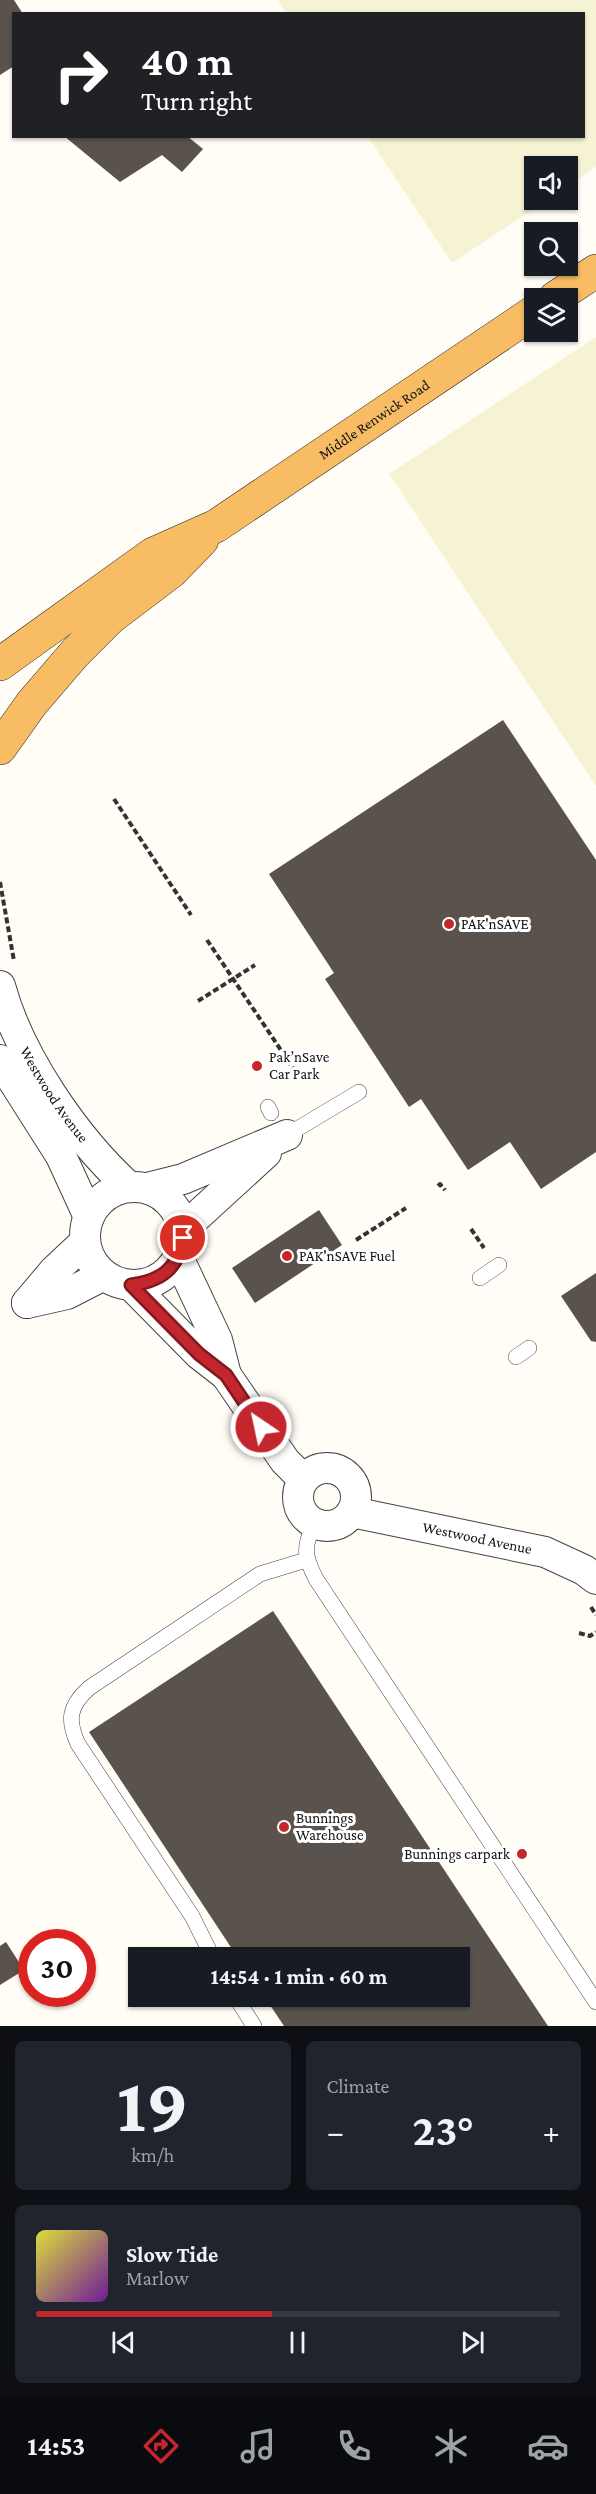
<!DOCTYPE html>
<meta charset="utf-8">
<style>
:root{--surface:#171b24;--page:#20242c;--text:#f1f3f6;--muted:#9ea1a6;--line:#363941;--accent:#c4262e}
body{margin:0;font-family:"Crimson Pro",serif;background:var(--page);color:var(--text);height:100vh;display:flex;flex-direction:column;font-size:22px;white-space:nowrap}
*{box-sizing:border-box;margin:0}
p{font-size:20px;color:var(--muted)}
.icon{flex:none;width:33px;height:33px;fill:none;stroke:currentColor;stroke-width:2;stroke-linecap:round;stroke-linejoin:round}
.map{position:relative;height:2026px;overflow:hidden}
.panel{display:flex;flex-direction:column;gap:15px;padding:15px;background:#0d0f14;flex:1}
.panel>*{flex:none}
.guide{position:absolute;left:12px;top:12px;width:573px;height:126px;border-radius:0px;box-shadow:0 2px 4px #0004;background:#202124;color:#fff;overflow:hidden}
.buttons{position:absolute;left:524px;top:156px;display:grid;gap:12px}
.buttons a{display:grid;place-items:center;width:54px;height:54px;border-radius:0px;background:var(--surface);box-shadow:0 2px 4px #0004;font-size:30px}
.speed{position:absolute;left:18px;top:1929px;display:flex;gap:12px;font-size:30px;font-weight:700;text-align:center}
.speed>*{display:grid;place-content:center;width:78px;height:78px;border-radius:50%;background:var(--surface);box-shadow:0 2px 4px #0004;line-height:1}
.speed .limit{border:9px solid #d22;background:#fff;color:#111}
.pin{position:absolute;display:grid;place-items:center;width:51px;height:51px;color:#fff;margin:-26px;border:3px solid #fff;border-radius:50%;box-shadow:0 2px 6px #0007}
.me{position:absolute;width:66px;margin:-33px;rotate:326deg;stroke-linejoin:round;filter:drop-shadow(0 0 4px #0008)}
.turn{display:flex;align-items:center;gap:21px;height:126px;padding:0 30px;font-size:27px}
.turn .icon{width:78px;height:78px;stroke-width:2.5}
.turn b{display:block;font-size:42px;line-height:51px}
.big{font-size:45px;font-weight:700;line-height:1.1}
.panel .tile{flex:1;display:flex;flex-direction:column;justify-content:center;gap:9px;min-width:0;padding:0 21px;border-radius:9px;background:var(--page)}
.panel .dial{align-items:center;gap:0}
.dial b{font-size:78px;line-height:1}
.song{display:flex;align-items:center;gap:18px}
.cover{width:72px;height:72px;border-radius:9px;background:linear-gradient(135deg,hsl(60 70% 55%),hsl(280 70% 35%))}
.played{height:6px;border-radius:3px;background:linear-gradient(90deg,var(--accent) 45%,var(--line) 45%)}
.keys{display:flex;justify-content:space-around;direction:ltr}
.heat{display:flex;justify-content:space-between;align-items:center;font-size:33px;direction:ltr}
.panel .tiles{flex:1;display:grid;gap:15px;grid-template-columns:1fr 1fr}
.tile:last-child{grid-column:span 2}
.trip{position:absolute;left:128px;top:1947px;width:342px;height:60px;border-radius:0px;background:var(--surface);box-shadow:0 2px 4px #0004;font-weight:700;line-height:60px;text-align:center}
.dock{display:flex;height:96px;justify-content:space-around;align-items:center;background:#090b0e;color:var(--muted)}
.dock .icon{width:42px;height:42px}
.dock .selected{color:var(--accent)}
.dock b{font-size:27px;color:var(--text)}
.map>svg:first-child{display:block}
.farmland{fill:#f6f3d4}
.building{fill:#5a524d}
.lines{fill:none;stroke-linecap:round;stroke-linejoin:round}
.service-casing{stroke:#444;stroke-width:16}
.minor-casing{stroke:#444;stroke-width:32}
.trunk-casing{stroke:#222;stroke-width:34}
.path{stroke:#333;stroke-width:4;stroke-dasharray:6 3;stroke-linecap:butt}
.service{stroke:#fff;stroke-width:15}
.minor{stroke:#fff;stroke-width:30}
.trunk{stroke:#f7bc64;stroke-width:33}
.route-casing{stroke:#7f191e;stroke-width:15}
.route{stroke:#c4262e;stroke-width:10}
.poi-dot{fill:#c4262e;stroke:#fff;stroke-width:2}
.labels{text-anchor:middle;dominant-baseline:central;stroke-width:6;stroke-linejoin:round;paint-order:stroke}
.street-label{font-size:15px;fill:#111;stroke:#fff}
.poi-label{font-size:15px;fill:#111;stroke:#fff;text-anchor:start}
</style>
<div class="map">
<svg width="596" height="2026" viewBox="0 0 596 2026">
<rect width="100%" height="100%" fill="#fffdf5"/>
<g class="farmland">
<path d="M278,0h318v167l-29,20v-21h-33v34h13l-95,63 -84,-126 216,-1v-122h-297z"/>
<path d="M596,337v449l-207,-312z"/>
</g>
<g class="building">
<path d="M0,0h14l9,14h-9v52l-14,9z"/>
<path d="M64,136h123l16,13 -21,23 -20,-17 -42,27z"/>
<path d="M503,720l93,140v292l-55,37 -31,-47 -42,28 -47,-71 -12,8 -84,-128 9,-6 -65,-99z"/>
<path d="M319,1210l23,35 -87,58 -23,-35z"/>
<path d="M596,1273v69l-5,-1 -30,-45z"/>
<path d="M273,1611l205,310 70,105h-264l-20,-30h195v-38h-221l-149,-226z"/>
<path d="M6,1942l18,28 -24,15v-39z"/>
</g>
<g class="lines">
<g class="service-casing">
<g id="service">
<path d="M268,1107l3,6"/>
<path d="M287,1135l72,-43"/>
<path d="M480,1278l19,-13"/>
<path d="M516,1357l13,-9"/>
<path d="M315,1523c-12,23 -11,33 1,56l280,423"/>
<path d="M213,1958l-21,-42 -114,-172c-11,-24 -9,-38 11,-56l171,-114 46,-14"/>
<path d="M235,1996l19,30"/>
</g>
</g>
<g class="minor-casing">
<g id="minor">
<path id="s1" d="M0,986c19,70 75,152 129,201"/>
<path d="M0,1060l61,96 28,61"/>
<circle cx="134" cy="1236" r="49"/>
<path d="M147,1188l36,-9 104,-44"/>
<path d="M183,1229l83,-76"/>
<path d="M178,1257l39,83 9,35"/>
<path d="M131,1285l68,69 27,21 59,86 18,18"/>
<path d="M27,1303l27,-32 31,-29"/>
<path d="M27,1303l40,-9 37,-19"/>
<circle cx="327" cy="1497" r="29"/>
<path id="s2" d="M352,1512l193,40 39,18 12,9"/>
</g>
</g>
<g class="trunk-casing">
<g id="trunk">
<path d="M555,298l41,-27"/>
<path id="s3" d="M0,664l153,-110 63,-28 318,-214"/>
<path d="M0,748l32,-45 43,-50 35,-35 62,-47 30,-31"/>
</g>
</g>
<g class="path">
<path d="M114,799l77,116"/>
<path d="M0,882l14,79"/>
<path d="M207,940l94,140"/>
<path d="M198,1001l57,-36"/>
<path d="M438,1186l2,-2 5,6"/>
<path d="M471,1229l13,19"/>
<path d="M356,1240l50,-32"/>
<path d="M591,1607l5,8"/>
<path d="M579,1633l11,3 6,-4"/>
</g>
<use href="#service" class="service"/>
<use href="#minor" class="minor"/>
<use href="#trunk" class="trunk"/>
</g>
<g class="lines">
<g class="route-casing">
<path id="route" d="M183,1238c-5,31 -22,43 -52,47l68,69 27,21 35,52"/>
</g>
<use href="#route" class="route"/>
</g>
<g class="poi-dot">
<circle cx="449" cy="924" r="6"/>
<circle cx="257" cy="1066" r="6"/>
<circle cx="287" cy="1256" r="6"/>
<circle cx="284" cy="1827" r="6"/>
<circle cx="522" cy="1854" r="6"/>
</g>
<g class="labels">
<g class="street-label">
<text stroke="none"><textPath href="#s3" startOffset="448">Middle Renwick Road</textPath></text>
<text stroke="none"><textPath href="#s1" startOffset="122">Westwood Avenue</textPath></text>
<text stroke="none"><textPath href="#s2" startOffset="128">Westwood Avenue</textPath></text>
</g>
<g class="poi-label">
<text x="461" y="924">PAK'nSAVE</text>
<text x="269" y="1057">Pak’nSave<tspan x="269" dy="17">Car Park</tspan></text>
<text x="299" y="1256">PAK'nSAVE Fuel</text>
<text x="296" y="1818">Bunnings<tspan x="296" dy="17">Warehouse</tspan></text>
<text x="510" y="1854" text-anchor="end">Bunnings carpark</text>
</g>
</g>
</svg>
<div class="buttons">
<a><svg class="icon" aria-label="sound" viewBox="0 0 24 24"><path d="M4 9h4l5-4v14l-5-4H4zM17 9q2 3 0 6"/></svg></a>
<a><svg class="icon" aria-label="search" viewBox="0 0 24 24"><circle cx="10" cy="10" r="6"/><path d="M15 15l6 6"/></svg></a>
<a><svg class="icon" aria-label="layers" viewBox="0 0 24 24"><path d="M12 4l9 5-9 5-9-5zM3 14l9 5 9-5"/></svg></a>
</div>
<div class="speed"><div class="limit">30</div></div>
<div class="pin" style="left:183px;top:1238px;background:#d93025"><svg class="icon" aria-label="arrive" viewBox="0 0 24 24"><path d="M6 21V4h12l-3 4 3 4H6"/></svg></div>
<svg class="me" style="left:261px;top:1427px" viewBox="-20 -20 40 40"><circle r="17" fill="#c4262e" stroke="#fff" stroke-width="3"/><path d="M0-11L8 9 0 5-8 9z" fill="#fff"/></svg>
<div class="trip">14:54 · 1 min · 60 m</div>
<div class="guide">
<div class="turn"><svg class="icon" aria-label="right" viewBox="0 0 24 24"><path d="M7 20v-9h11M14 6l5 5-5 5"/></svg><div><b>40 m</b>Turn right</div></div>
</div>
</div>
<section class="panel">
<div class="tiles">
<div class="tile dial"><b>19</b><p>km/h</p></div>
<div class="tile"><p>Climate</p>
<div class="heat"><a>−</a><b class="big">23°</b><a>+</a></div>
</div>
<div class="tile">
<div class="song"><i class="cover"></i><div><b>Slow Tide</b><p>Marlow</p></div></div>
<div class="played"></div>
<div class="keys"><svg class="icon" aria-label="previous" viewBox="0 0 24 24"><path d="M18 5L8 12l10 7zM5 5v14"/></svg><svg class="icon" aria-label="pause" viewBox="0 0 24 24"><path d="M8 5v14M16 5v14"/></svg><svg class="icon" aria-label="next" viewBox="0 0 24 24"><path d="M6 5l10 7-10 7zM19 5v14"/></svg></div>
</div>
</div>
</section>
<nav class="dock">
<b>14:53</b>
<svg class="icon selected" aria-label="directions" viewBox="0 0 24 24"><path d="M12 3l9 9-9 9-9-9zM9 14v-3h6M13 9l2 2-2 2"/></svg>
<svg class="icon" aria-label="music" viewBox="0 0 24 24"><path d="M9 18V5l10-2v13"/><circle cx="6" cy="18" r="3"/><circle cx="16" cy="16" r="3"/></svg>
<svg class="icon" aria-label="phone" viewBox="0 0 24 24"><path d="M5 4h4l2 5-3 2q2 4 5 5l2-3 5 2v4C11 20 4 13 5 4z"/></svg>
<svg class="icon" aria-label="climate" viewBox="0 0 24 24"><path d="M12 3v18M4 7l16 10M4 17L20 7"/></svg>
<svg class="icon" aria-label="car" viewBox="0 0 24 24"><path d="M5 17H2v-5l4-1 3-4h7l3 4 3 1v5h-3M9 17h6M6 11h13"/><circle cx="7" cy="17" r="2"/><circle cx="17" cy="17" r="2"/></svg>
</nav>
